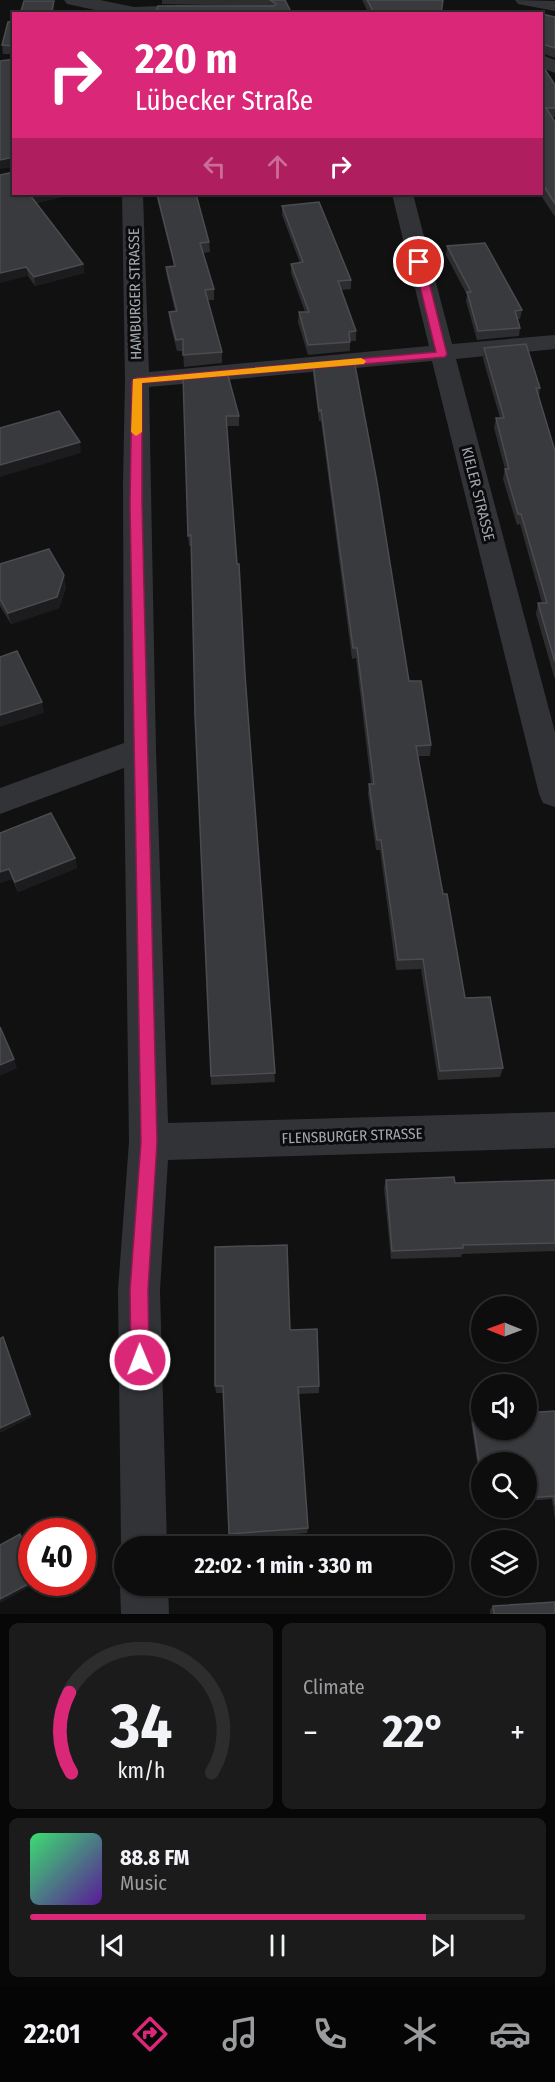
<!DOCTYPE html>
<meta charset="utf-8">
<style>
:root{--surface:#0d0d0e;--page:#1b1b1c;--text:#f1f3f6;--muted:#9a9c9e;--line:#2d2d2e;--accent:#db2777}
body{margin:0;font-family:"Fira Sans Condensed",sans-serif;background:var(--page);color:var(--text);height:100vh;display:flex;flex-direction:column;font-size:22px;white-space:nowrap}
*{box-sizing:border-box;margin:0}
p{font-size:20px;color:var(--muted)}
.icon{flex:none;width:33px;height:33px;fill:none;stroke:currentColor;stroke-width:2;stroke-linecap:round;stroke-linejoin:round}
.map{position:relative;height:1614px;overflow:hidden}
.drawer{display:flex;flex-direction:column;gap:9px;padding:9px;background:#070708;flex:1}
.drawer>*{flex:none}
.guide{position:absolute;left:12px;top:12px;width:531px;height:183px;border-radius:0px;box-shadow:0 2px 4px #0004,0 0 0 2px var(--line);background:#db2777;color:#fff;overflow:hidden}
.needle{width:39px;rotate:271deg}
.fabs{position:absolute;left:471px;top:1296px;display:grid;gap:12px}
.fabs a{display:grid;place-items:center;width:66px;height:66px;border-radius:50%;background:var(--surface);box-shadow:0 2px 4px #0004,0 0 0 2px var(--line);font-size:30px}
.speed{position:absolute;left:18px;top:1518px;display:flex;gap:12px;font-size:30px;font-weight:700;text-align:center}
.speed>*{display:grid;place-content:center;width:78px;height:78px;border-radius:50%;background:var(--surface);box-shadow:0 2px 4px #0004,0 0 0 2px var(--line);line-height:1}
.speed .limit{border:9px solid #d22;background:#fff;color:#111}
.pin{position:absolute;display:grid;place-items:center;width:51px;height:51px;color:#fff;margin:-26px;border:3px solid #fff;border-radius:50%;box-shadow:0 2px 6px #0007}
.me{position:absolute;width:66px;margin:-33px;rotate:359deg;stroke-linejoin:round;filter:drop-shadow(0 0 4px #0008)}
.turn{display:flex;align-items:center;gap:21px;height:126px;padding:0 24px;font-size:27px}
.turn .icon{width:78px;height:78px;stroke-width:2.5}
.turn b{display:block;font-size:42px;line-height:51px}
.lanes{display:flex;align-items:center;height:57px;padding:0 24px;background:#0003;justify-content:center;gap:30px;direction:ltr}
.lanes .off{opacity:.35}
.big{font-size:45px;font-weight:700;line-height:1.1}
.drawer .card{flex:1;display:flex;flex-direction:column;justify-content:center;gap:9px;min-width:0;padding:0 21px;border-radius:9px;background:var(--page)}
.drawer .dial{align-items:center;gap:0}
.dial svg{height:156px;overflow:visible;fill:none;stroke:var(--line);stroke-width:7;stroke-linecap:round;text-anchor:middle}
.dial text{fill:var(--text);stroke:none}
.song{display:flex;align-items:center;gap:18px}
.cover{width:72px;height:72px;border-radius:9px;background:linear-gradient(135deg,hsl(140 70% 55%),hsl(270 70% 35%))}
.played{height:6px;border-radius:3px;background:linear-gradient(90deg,var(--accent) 80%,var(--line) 80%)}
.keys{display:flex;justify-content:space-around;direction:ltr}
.heat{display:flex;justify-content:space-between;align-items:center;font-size:33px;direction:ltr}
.drawer .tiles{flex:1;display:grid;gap:9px;grid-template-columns:1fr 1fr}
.card:last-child{grid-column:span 2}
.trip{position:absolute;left:114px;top:1536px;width:339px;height:60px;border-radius:30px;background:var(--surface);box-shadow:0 2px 4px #0004,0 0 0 2px var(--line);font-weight:700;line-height:60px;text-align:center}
.tab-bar{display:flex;height:96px;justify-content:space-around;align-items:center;background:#050506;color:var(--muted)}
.tab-bar .icon{width:42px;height:42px}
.tab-bar .on{color:var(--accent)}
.tab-bar b{font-size:27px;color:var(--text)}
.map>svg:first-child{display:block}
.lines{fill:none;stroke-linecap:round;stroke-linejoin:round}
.minor{fill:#323337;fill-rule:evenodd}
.wall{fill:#2d2d30}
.shaded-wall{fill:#1c1c1e}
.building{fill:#393a3e;stroke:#4a4c50;stroke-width:1.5}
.route{fill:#db2777;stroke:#8e194d;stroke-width:1.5}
.slow{fill:#f59e0b}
.labels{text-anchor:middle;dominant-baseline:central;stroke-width:6;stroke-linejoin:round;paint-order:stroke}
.street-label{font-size:15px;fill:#a2a8b3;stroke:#0c0c0d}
</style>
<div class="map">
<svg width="555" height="1614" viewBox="0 0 555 1614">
<rect width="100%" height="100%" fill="#111112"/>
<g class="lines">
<g class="minor">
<path d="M64,0h36l34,7 48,-2 83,4 9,5h-160l-47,-10z"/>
<path d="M515,0l40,1v10l-37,-7z"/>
<path d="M542,55l13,5v13l-13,-5z"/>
<path d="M122,194h21l6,178 280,-26 -37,-152h21l39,150 103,-9v14l-99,10 99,373v75l-12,-4 -4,-9 -107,-433 -283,26 7,363 12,373 387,-11v36l-387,12 -8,130 7,256h-43v10l-3,-10 -3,-256 11,-148 -5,-374 -124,46v-26l124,-45 -1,-261 2,-101z"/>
<path d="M124,1575v11h44l1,28h-48l-1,-28z"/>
</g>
</g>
<g class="wall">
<path d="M162,0h123l7,14 -38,-8 -92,-2z"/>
<path d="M362,0h81l-2,14h-72z"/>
<path d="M542,14l13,3v41l-13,-5z"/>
<path d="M14,21v33h-11l-1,-9z"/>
<path d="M542,65l13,20v32h-3l3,5v95l-15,-23h2z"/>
<path d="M14,194h61l-39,9 47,61 1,9 -49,13 -7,-10z"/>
<path d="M156,194h40l13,48 1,10 -7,1 11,36v11h-6l14,52v11l-38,4 -1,-16h-6l-7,-28 -1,-11 6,-1 -8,-34 -1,-10 8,-1z"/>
<path d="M282,206l69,74v9l-10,1 15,41v10h-6v10l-42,4 -10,-33 1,-10h6l-14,-39v-9l9,-1 -18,-48z"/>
<path d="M447,246l75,64 -2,9h-3l3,9 -1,8 -42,4 -11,-39 1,-6 -21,-40z"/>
<path d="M484,348l56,40 -1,11 16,52v229l-19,-66 2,-11h4l-22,-79 -3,1 -14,-46 2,-10 -11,-41 2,-10h4l-17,-59z"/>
<path d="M313,363l96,318 22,64 -1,11h-12l25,138 22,104 38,70 -3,9 -62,3 -17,-111 -25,1 -16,-120h-4l-8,-56 1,-10h2l-15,-126 -4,1 -31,-238h-2l-6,-47z"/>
<path d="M183,376l56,40v10h-12l48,656 -64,3 -16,-370 -4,-169h-2l-1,-10z"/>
<path d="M0,564l66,23 -7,21 -48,16 -11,-18z"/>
<path d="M0,833l75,25 2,10 -59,24 -6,-13 -12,4z"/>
<path d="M386,1180l69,3 100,-3v71l-93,3 -1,3 -70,2 -7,-71z"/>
<path d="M290,1330l29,56v7l-21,1 10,134 -1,5 -77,6 -6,-146h-8l-1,-7z"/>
<path d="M555,1411v109l-3,-21 -26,2v-39h-44v34l-11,-75 1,-4z"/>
<path d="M493,1606l62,8h-65v-4z"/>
</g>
<g class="shaded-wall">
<path d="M54,1l1,9 -1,4h-3z"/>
<path d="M14,157v10l-14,2v-9z"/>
<path d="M36,194h39l-43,10 -2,-9z"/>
<path d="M83,264l1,9 -49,13 -1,-9z"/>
<path d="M26,267l2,9 -28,7v-10z"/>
<path d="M80,442l1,11 -81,24v-12z"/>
<path d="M64,575l2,12 -7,21 -48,16 -3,-11z"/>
<path d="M42,702l2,11 -44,14v-12z"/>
<path d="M75,858l2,10 -59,24 -3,-10z"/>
<path d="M9,869l3,10 -12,4v-11z"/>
<path d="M14,1059l3,9 -17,8v-11z"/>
<path d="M5,1341l27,76 -32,16v-5z"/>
<path d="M32,1582h6l-38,21v-4z"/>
</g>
<g class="building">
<path d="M270,0h15l7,14h-136v-2l2,-6h116l2,-2z"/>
<path d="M367,0h76l-2,14h-66z"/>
<path d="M24,1h30l-3,13h-35v-3h5z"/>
<path d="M529,11l10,3h-12z"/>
<path d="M542,14l13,3v31l-13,-4v8z"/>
<path d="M8,22l6,-1v25l-12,-1z"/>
<path d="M14,59v98l-14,3v-99z"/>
<path d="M542,65l13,20v23h-9l9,14v82l-13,-21z"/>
<path d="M14,172v22h22l-6,1 53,69 -49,13 -8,-10 -26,6v-98z"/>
<path d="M157,194h39l13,48 -9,1 14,46 -9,1 17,62 -39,3v-16l-7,1 -7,-28 8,-1 -11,-44 9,-1z"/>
<path d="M319,202l32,78 -13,1 18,50 -7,1 1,10 -42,3 -9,-33h10l-18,-48 12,-2 -21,-56z"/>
<path d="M485,243l37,67 -7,1 5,17 -42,3 -11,-39h4l-24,-46z"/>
<path d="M526,344l14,44h-4l19,63v211l-17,-59h9l-26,-89h-3l-13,-45h4l-13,-51h8l-20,-70z"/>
<path d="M354,360l23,122 32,199h12l10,64 -15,1 27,148h4l18,104 25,-1 13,71 -63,3 -17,-112 -25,1 -17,-120h-4l-8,-56h5l-17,-136h-4l-32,-238 -2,1 -6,-48z"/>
<path d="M227,372l12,44h-13l11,148h2l6,111 30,398 -64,3 -16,-361 -4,-180 -3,1 -5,-160z"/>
<path d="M59,411l21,31 -80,23v-37z"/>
<path d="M49,549l15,26 -7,22 -49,16 -8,-14v-35z"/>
<path d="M17,651l25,51 -42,13v-58z"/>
<path d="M51,813l24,45 -60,24 -6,-13 -9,3v-39z"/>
<path d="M0,1027l14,32 -14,6z"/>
<path d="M454,1177l1,6 100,-3v63l-92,2v3l-71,3 -6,-71z"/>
<path d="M287,1245l3,85 27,-1 2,57 -21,1 10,141 -79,6 -6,-148h-8v-139z"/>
<path d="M3,1337l27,77 -30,14v-89z"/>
<path d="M555,1411v94l-1,-9 -28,2v-36h-44v20l-10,-65h10v13h44v-17z"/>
<path d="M20,1534l12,32v16l-32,17v-54z"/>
<path d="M555,1602v12h-61l-1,-8z"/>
</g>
<path class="route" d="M419,260l5,2 23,92 -2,3 -303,26v121l15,638 -9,148 1,70 -2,7 -7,2 -6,-2 -3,-7 -1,-70 11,-148 -11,-638 2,-123 5,-3 299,-26 -22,-90z"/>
<path class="slow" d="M361,358l5,3 -2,3 -222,19v49l-6,4 -5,-4 2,-53z"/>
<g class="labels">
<g class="street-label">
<text transform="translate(135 294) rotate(-91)">HAMBURGER STRASSE</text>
<text transform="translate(478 494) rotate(76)">KIELER STRASSE</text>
<text transform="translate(352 1136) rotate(-2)">FLENSBURGER STRASSE</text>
</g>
</g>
</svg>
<div class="fabs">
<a><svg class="needle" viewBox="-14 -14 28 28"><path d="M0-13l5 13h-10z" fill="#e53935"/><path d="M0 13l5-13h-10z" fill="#9a9c9e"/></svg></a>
<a><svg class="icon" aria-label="sound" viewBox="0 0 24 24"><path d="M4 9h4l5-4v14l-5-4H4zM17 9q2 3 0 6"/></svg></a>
<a><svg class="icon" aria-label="search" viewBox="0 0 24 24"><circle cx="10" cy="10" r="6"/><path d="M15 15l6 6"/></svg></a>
<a><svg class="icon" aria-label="layers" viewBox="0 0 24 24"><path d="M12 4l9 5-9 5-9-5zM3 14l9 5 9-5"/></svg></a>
</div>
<div class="speed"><div class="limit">40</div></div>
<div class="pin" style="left:419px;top:262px;background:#d93025"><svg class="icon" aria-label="arrive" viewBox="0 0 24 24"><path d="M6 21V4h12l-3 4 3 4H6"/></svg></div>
<svg class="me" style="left:140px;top:1360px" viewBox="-20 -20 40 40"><circle r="17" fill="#db2777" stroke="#fff" stroke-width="3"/><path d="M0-11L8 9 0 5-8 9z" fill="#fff"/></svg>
<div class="trip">22:02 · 1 min · 330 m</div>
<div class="guide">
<div class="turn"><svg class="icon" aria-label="right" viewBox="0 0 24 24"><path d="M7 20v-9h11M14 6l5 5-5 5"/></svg><div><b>220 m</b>Lübecker Straße</div></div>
<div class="lanes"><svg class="icon off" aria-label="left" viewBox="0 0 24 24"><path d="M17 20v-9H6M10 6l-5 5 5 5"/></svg><svg class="icon off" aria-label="ahead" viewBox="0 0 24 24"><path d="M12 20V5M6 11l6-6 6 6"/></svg><svg class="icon" aria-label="right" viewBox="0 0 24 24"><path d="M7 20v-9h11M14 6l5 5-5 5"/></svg></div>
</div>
</div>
<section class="drawer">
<div class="tiles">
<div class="card dial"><svg viewBox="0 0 100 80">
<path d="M14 69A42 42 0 1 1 86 69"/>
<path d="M14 69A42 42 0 0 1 13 28" stroke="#db2777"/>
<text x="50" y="56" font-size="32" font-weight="700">34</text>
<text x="50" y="72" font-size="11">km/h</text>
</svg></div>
<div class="card"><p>Climate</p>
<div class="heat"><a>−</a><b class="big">22°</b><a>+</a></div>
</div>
<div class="card">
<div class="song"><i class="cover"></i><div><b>88.8 FM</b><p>Music</p></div></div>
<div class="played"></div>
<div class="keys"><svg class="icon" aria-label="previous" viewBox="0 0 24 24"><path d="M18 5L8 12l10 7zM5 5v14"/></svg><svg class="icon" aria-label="pause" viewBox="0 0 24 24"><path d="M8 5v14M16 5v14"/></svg><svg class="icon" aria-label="next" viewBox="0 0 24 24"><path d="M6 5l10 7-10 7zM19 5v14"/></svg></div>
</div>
</div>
</section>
<nav class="tab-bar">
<b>22:01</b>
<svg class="icon on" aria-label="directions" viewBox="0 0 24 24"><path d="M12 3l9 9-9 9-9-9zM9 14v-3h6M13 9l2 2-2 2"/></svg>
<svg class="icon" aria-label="music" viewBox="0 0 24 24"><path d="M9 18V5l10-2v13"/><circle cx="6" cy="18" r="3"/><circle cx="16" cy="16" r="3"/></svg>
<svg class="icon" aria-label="phone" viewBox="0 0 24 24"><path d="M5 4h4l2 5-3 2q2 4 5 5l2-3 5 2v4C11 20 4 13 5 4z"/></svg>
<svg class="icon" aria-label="climate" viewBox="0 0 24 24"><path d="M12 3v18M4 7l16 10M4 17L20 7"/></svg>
<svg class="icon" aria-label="car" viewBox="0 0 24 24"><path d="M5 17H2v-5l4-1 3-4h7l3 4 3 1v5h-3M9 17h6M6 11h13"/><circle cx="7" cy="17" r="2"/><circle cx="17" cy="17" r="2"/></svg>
</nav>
